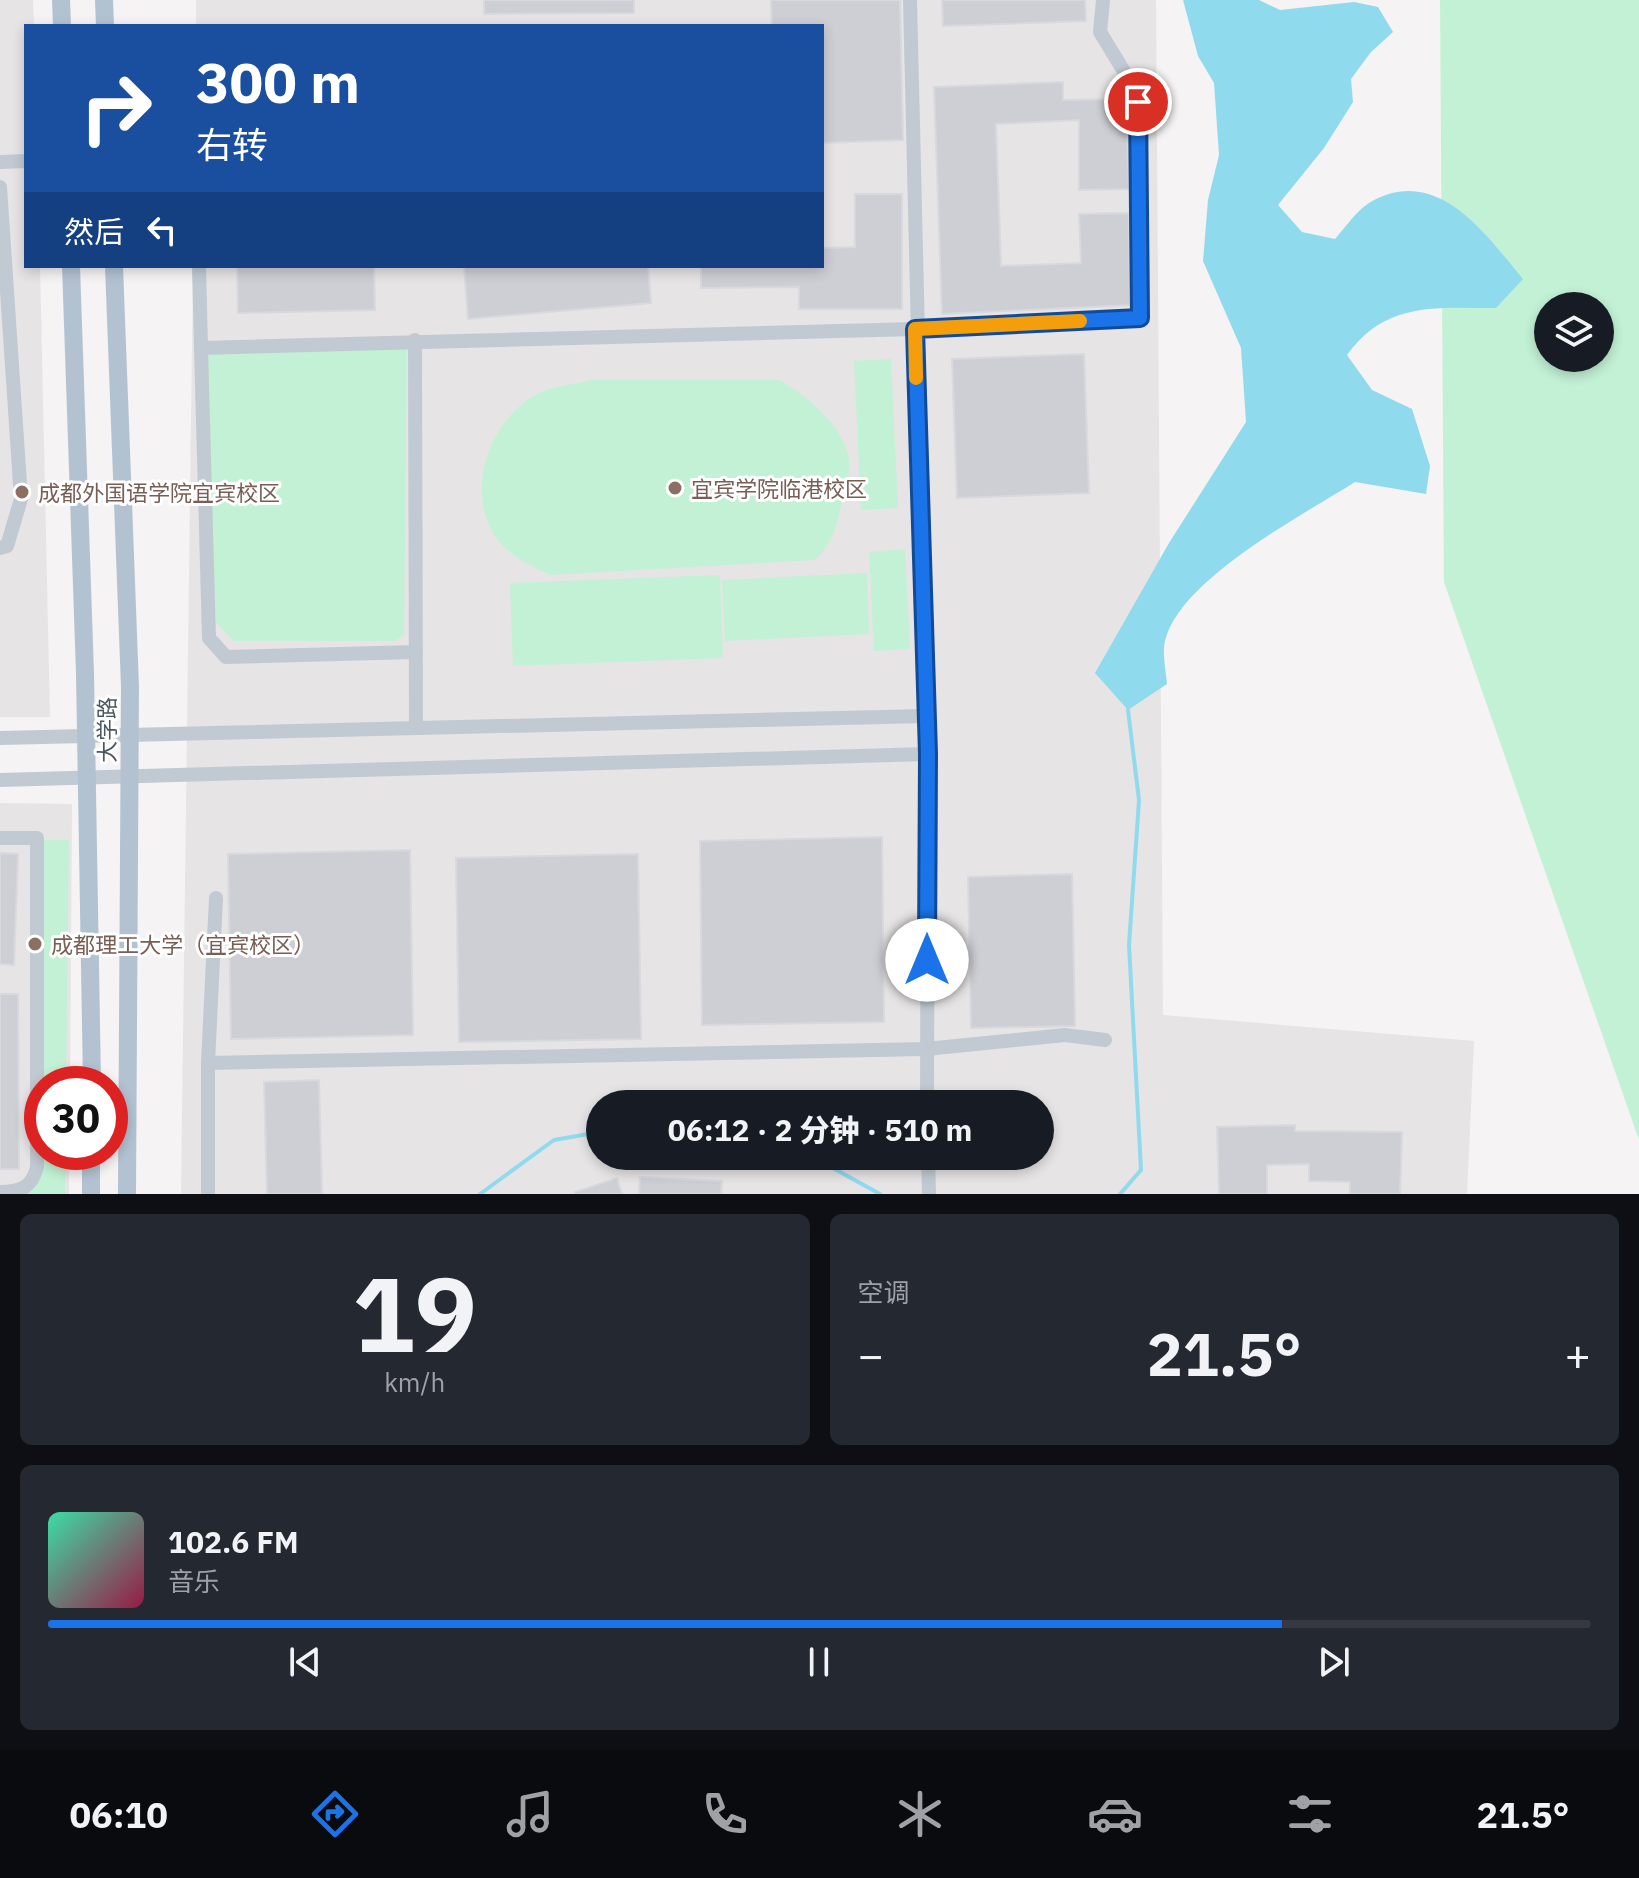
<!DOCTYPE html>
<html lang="zh">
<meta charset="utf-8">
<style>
:root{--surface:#171b24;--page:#242831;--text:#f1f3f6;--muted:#9ea1a6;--line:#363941;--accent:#1a73e8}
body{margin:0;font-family:"IBM Plex Sans","Noto Sans SC",sans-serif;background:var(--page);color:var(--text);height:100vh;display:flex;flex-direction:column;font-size:30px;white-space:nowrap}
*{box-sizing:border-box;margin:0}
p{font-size:26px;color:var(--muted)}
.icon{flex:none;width:44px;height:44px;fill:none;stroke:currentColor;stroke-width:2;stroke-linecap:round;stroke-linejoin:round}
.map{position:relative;height:1194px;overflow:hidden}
.details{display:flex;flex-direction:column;gap:20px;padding:20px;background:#0d0f14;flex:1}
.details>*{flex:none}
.banner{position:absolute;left:24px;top:24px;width:800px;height:244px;border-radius:0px;box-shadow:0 4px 12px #0003;background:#1a4fa0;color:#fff;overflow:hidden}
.fabs{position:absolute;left:1534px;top:292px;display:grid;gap:16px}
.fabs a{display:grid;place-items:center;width:80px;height:80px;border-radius:50%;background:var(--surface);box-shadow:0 4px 12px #0003;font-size:40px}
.speed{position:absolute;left:24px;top:1066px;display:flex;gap:16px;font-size:40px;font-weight:700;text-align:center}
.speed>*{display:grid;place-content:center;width:104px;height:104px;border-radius:50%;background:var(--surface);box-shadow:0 4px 12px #0003;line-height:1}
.speed .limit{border:12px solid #d22;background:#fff;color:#111}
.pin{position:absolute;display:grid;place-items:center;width:68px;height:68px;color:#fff;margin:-34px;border:4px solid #fff;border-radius:50%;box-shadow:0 2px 8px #0007}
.me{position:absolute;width:88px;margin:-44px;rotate:0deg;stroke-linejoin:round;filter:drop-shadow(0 0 6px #0008)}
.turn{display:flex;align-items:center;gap:28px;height:168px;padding:0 40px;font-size:36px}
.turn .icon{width:104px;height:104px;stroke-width:2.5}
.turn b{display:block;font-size:56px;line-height:68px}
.then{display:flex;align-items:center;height:76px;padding:0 40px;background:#0003;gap:16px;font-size:30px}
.big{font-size:60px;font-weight:800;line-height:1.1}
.details .tile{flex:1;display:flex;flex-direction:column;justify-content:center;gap:12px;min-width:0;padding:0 28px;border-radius:12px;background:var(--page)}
.details .dial{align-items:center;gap:0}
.dial b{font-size:104px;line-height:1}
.song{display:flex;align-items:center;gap:24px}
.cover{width:96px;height:96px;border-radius:12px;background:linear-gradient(135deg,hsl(160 70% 55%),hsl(340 70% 35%))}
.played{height:8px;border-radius:4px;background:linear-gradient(90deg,var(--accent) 80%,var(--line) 80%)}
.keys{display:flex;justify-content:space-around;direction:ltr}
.heat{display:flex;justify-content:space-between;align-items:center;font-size:44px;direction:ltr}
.details .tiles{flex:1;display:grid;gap:20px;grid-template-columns:1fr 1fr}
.tile:last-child{grid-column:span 2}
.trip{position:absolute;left:586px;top:1090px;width:468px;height:80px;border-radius:40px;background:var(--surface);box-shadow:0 4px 12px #0003;font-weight:800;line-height:80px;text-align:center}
.tab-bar{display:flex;height:128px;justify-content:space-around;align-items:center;background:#090b0e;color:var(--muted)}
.tab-bar .icon{width:56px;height:56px}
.tab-bar .current{color:var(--accent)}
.tab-bar b{font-size:36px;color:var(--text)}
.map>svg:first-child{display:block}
.education{fill:#e6e4e5;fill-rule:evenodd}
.green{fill:#c3f1d5;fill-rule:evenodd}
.water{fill:#90daee}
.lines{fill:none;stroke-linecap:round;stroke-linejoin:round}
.stream{stroke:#90daee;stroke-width:4}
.building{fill:#cdcfd5;stroke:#d7d9de;stroke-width:2}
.minor{stroke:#c1cad2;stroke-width:14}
.major{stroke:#b3c2d1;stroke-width:18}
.route-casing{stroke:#114b97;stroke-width:20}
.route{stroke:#1a73e8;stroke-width:14}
.slow{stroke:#f59e0b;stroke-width:14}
.education-dot{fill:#8d6e63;stroke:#fff;stroke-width:3}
.labels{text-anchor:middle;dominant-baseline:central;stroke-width:6;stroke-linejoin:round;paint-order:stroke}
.education-label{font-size:22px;fill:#785e54;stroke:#fff;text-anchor:start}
.street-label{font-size:22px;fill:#4a5661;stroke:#fff}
</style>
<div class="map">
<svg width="1639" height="1194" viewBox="0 0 1639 1194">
<rect width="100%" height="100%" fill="#f5f3f3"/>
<g class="education">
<path d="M0,0h33l1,26h-8v240h14l10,451h-50z"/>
<path d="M196,0h960l7,1015 311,26 -7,153h-1286l12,-928h629v-240h-626zM600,1104h440v52h-440z"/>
<path d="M0,803l72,1 -2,280h-28v68h27v42h-69z"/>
</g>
<g class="green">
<path d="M1440,0h199v1140l-195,-558zM1548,306h52v52h-52z"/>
<path d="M407,340l-3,295 -9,6h-161l-18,-19 -15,-274z"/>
<path d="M891,359l7,149 -37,2 -7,-149z"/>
<path d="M592,380h188c27,17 57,40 67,71 6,17 -2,39 -6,55 -5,23 -9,37 -26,54l-265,15c-21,-10 -47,-23 -58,-44 -26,-47 0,-114 47,-138 15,-7 37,-9 53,-13z"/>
<path d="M905,549l5,100 -36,2 -5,-99z"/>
<path d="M867,573l2,61 -144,7 -3,-61z"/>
<path d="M720,575l3,83 -210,8 -3,-83z"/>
<path d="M41,840h28l-3,244h-24v68h24l-1,42h-39l8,-6z"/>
</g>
<path class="water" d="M1183,0h76l21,10 74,-8 24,5 15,25 -22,20 -20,27 2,23 -29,46 -46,57 24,27 33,7c10,-11 21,-28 34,-36 67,-40 115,29 154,76l-27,29c-60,0 -110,-7 -149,47l25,35 40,19 18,57 -4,28 -71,-12c-52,33 -175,97 -190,159 -3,12 1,30 2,43l-39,26 -33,-37 74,-130 77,-121 -5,-74 -38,-87 5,-61 11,-45 -5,-72 -16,-27z"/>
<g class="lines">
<g class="stream">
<path d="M811,1156l69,38"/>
<path d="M480,1194l74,-54 46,-8"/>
<path d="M1120,1194l21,-24 -12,-225 10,-145 -11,-90"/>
</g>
</g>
<g class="building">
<path d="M484,0h150v13l-150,1z"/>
<path d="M771,0h129l3,140 -81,3v-117h-50z"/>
<path d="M942,0h143l1,21 -143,5z"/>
<path d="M1063,82v18l63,-1 3,90 -50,1v-70l-83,4 5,142 80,-3 -2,-49 50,-1 1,92 -188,9 -8,-227z"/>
<path d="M855,194h47v115h-103v-22l-98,1v-22h121v-18l33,-1z"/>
<path d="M237,266h137l1,44 -137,3z"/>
<path d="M464,266h184l3,37 -183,16z"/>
<path d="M1084,354l5,139 -132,5 -5,-139z"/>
<path d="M882,837l2,185 -182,3 -2,-184z"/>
<path d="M410,850l3,185 -182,4 -3,-185z"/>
<path d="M0,853l18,1 -4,111 -14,-1z"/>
<path d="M638,854l3,185 -182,3 -3,-184z"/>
<path d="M1072,874l3,152 -104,2 -3,-151z"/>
<path d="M0,994h18l1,175h-19z"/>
<path d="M319,1080l3,114h-55l-3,-112z"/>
<path d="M1295,1125v6l107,1 -2,62h-50v-12l-41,-1v-17l-42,1v29h-48l-2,-67z"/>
<path d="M640,1177l82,4 -1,13h-82z"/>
<path d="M617,1178l5,16h-46l-1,-2z"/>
</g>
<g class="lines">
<g class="minor">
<path d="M0,162l26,-1"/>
<path d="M0,187l21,312 -14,47 -7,2"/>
<path d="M199,266l2,82 714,-19 225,-11 -2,-216 -7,-19 -31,-51 3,-32"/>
<path d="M415,340l1,388"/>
<path d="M201,348l8,290 17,19 190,-5"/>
<path d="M0,738l925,-22"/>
<path d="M0,780l928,-26 -18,-754"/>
<path d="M0,838h37v329c-5,21 -17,25 -37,25"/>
<path d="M208,1063l718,-14 139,-14 40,5"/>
<path d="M927,1104l1,-350"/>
<path d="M928,1156l1,38"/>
<path d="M208,1194v-131l8,-165"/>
</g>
<g class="major">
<path d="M61,0l1,26"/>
<path d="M104,0l1,26"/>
<path d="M71,266l14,407 7,411"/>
<path d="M114,266l16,421 -3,507"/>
<path d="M91,1194v-42"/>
</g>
</g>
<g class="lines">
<g class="route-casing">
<path id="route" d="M927,960l1,-206 -13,-425 225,-11 -2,-216"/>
</g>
<use href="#route" class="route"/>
<path class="slow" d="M916,378l-1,-49 165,-8"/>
</g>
<g class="education-dot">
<circle cx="675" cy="488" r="8"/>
<circle cx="22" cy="492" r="8"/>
<circle cx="35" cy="944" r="8"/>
</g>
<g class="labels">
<g class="education-label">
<text x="691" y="488">宜宾学院临港校区</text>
<text x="38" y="492">成都外国语学院宜宾校区</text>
<text x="51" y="944">成都理工大学（宜宾校区）</text>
</g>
<g class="street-label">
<text transform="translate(106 730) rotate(-90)">大学路</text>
</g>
</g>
</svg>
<div class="fabs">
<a><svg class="icon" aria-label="layers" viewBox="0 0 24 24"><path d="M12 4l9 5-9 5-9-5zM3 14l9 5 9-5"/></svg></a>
</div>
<div class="speed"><div class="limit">30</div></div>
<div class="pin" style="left:1138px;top:102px;background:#d93025"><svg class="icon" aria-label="arrive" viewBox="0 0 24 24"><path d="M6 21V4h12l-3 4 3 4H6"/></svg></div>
<svg class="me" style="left:927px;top:960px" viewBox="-20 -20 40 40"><circle r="19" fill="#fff"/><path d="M0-13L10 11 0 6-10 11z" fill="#1a73e8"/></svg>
<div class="trip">06:12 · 2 分钟 · 510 m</div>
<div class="banner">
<div class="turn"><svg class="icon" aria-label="right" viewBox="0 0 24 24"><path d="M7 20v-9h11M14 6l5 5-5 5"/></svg><div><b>300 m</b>右转</div></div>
<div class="then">然后<svg class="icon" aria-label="left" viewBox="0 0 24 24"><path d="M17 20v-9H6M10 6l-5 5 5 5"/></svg></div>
</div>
</div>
<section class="details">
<div class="tiles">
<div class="tile dial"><b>19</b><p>km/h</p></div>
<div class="tile"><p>空调</p>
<div class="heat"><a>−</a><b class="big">21.5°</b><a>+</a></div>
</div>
<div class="tile">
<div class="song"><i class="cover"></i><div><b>102.6 FM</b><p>音乐</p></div></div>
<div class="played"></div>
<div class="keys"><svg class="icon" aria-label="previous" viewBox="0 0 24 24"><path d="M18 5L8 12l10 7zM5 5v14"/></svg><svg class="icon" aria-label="pause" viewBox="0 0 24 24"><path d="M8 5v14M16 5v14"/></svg><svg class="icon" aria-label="next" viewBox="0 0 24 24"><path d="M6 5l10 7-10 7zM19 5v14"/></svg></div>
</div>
</div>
</section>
<nav class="tab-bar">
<b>06:10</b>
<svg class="icon current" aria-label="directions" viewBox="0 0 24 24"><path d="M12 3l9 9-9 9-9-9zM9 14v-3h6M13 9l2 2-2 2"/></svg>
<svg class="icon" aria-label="music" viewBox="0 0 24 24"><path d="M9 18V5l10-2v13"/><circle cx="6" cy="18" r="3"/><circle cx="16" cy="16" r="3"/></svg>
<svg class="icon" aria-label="phone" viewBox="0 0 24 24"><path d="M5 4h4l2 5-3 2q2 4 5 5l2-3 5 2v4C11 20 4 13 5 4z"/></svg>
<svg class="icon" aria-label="climate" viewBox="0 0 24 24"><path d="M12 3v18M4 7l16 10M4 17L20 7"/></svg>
<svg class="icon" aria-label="car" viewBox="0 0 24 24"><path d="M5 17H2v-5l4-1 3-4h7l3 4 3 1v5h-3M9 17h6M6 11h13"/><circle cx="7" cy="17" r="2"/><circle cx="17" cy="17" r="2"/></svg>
<svg class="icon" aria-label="filters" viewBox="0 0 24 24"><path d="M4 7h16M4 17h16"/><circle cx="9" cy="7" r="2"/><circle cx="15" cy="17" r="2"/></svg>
<b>21.5°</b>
</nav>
